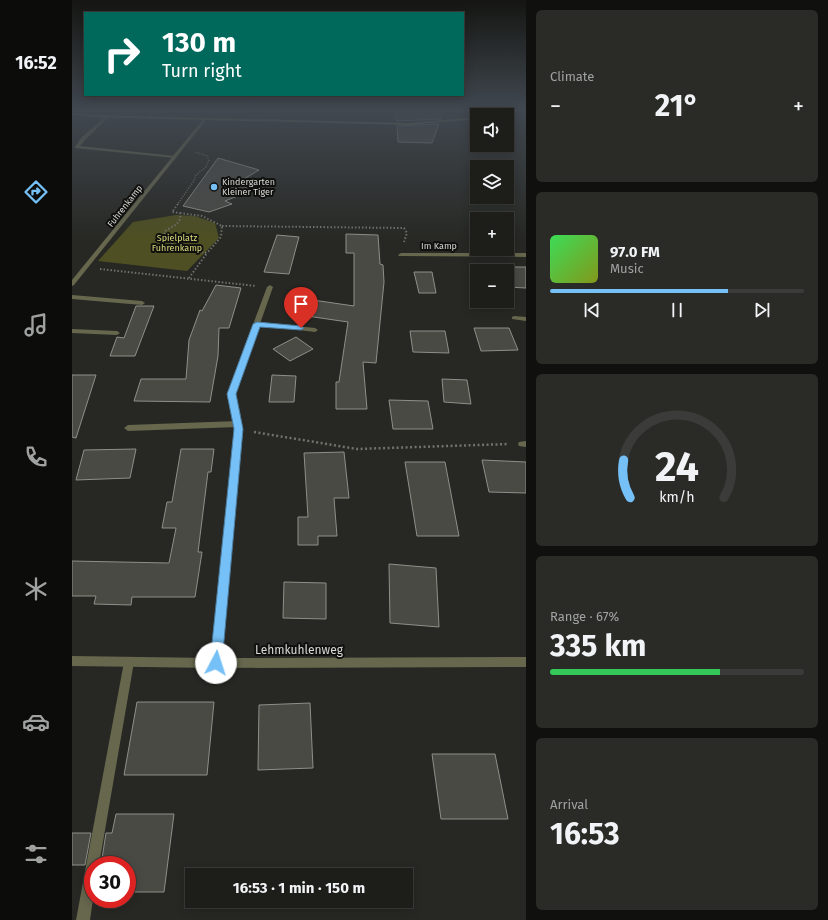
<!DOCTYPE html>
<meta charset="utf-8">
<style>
:root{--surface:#1d1e1a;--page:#2a2b27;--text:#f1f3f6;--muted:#a0a2a2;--line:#3b3c39;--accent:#75c0f6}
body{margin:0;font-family:"Fira Sans",sans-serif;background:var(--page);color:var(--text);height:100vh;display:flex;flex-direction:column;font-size:15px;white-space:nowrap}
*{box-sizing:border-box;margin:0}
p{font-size:13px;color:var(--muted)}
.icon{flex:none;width:22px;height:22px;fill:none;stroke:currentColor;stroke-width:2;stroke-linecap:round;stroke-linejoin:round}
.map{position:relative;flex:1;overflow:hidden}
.details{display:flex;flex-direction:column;gap:10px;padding:10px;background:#10100e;width:302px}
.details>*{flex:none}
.hud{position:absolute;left:12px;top:12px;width:380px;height:84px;border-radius:0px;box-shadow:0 2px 10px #0003,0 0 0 1px var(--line);background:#00695c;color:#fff;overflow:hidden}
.fabs{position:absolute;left:398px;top:108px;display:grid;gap:8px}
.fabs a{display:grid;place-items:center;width:44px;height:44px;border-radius:0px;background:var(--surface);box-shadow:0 2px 10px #0003,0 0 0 1px var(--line);font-size:20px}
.speed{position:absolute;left:12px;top:856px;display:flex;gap:8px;font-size:20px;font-weight:700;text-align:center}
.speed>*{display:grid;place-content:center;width:52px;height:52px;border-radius:50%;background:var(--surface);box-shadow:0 2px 10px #0003,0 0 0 1px var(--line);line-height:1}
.speed .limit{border:6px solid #d22;background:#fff;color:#111}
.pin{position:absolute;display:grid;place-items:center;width:34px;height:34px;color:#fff;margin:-41px -17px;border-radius:50% 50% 50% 0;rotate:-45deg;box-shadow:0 0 4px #0007}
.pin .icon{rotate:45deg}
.me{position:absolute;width:44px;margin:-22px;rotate:5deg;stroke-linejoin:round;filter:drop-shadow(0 0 3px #0008)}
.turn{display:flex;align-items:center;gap:14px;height:84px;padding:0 12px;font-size:18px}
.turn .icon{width:52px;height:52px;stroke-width:2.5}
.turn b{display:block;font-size:28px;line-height:34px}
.big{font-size:30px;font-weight:700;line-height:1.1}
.details .card{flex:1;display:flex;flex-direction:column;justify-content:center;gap:6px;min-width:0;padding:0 14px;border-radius:6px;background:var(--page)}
.details .dial{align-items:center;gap:0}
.dial svg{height:104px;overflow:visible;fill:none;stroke:var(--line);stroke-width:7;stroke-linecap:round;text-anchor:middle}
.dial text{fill:var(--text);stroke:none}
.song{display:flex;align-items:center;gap:12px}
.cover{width:48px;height:48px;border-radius:6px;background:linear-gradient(135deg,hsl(130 70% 55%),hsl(70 70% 35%))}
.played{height:4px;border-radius:2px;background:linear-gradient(90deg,var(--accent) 70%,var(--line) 70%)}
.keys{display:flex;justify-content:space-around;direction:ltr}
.heat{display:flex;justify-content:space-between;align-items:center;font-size:22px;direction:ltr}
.charge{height:6px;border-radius:3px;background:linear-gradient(90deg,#34c759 67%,var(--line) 0)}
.trip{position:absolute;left:113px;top:868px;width:228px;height:40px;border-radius:0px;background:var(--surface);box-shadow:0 2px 10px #0003,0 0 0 1px var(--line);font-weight:700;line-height:40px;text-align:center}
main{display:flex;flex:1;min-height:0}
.tabs{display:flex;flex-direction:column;width:72px;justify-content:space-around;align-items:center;background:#0c0c0a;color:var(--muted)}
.tabs .icon{width:28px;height:28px}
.tabs .active{color:var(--accent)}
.tabs b{font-size:18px;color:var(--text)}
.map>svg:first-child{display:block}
.green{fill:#4e4f22}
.building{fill:#4a4a45;stroke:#8f8f8a}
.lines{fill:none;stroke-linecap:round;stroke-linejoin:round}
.path-far2{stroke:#71726d;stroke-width:1.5;stroke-dasharray:1 1.5;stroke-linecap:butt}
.path-far1{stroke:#71726d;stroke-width:2;stroke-dasharray:1.5 2;stroke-linecap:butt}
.path{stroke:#71726d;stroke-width:2.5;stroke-dasharray:2 2.5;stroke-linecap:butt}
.lane{fill:#66674d;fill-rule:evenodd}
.street{fill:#66674d;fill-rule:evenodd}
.secondary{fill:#8a8b60;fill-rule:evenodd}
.route{fill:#75c0f6;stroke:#4c7da0}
.poi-dot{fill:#75c0f6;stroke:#10100e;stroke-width:1.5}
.labels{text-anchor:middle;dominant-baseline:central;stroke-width:4;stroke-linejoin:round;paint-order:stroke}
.far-poi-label{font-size:9px;fill:#d8d8d5;stroke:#10100e;text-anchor:start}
.far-street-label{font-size:9px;fill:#d8d8d5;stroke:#10100e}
.far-park-label{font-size:9px;fill:#dadc7c;stroke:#10100e}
.near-street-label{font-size:12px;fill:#d8d8d5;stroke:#10100e}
</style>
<main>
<nav class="tabs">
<b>16:52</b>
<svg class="icon active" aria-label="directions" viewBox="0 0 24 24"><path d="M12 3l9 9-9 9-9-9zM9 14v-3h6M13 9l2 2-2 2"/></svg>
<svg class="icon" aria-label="music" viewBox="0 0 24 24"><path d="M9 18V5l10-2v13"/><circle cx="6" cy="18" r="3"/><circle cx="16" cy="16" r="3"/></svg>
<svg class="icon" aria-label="phone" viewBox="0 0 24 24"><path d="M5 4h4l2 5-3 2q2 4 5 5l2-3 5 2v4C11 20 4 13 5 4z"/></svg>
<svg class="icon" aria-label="climate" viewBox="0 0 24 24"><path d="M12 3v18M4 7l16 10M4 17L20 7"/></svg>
<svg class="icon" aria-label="car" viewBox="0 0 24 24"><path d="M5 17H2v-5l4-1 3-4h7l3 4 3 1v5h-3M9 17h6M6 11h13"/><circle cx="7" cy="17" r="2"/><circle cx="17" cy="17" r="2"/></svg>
<svg class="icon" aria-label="filters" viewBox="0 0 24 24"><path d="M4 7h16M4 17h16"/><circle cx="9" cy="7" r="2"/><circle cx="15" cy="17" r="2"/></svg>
</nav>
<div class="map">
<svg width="454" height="920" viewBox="0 0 454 920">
<rect width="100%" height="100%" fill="#272823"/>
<path class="green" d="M104,215l19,1 20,7 4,15 -32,33 -89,-10 35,-39z"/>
<g class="building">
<path d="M351,111h20l-2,8 -45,2v-9l27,1z"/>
<path d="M367,124l-7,19 -34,-1 -1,-16z"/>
<path d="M146,158l41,12 -20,12 11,9 -25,10 7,3 -23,8 -26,-6z"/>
<path d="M274,234l32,1 2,29 3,1 1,17 -8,81 -13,-1 4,47h-31v-27h3l9,-60 -48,-7 6,-16 48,7v-53h-8z"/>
<path d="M205,235l22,2 -10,37 -25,-2z"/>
<path d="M435,267h19v21l-19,-1z"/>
<path d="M342,272h18l4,21h-17z"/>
<path d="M144,285l25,3 -12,40h-10l-1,28 -8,46 -76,-1 7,-22h45l3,-39 11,-30 2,1z"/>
<path d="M64,306h18l-19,50h-25l7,-19 7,1z"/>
<path d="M402,328h35l9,22 -37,1z"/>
<path d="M338,331h35l4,22 -36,-1z"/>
<path d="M224,337l17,12 -23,12 -17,-12z"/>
<path d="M0,375h24l-20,63 -4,-1z"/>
<path d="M200,375l24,1 -2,26h-25z"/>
<path d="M370,379l25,1 4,24 -27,-2z"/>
<path d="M317,400l39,1 5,28h-40z"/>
<path d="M64,449l-6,29 -54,2 8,-30z"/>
<path d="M109,449h33l-3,23h-3l-10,80h4l-7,45h-63l-1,8 -37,-1 2,-8h-24v-35l97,2 7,-35h-14l5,-26h5z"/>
<path d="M272,452l5,46h-15l3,38h-19v9h-20v-28h10l-4,-64z"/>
<path d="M410,460l44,2v31l-37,-1z"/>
<path d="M333,462h40l14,74h-42z"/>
<path d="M317,564l47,4 3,59 -49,-4z"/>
<path d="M212,582l42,1v36l-43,-1z"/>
<path d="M65,702h77l-7,73h-83z"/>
<path d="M238,703l3,65 -55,2 1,-65z"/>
<path d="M360,754h63l13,65h-67z"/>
<path d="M44,814h58l-10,78h-37v-27h-26l5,-32h6z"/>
<path d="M0,833h19l-6,32h-13z"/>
</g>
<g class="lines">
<path class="path-far2" d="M105,205l16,-23 3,-7 10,-8 3,-7 -2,-4 -12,-4"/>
<g class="path-far1">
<path d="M106,204l-6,8 8,1c2,11 -7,13 -15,18l-1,6c11,13 28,13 43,16l-18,25"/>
<path d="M108,213l22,3 20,10 -1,11 -14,16"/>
<path d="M150,226l182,2 3,5 -3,9"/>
<path d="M28,269l156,17"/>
</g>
<path class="path" d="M182,432l103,17 152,-5"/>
<g class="lane">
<path d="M79,111h4l-5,7h-2z"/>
<path d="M35,115l3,1 -25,24 -5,6 95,10 2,1 -2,1 -100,-10v-1l6,-9z"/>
<path d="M0,295l70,6 3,2 -3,2 -70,-6z"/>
<path d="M442,316l12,1v4l-14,-2v-2z"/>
<path d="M185,322l58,6 3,2 -3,2 -60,-7 -1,-1z"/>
<path d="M0,329l45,2 3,2 -3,2 -45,-2z"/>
<path d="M166,421l4,3 -4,3 -110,4 -4,-3 4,-3z"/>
<path d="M57,657l4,1 1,4 -35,203h-6v34l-3,21h-14l48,-258 1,-4z"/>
</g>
<g class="street">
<path d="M132,118l3,1 -133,166 -2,1v-6z"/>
<path d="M329,253h125v4l-127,-1 -1,-1z"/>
<path d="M198,285l3,2 -38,107 8,35 -21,229 304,-1v10l-310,1 -144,-2v-10l139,2 24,-229 -8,-35 40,-107z"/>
<path d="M454,441v6l-7,-1 -1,-2 1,-2z"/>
</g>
<g class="secondary">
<path d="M433,111h9l-16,4h-8z"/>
<path d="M0,112l19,3 317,8 69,-6v2l-69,6 -317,-8 -19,-3z"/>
</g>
</g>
<linearGradient id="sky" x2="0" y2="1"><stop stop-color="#151613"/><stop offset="0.46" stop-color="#414850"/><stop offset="1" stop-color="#414850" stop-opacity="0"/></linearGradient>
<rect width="454" height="240" fill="url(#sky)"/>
<path class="route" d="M185,322l44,4 3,2 -3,2 -41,-3 -24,67 7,35 -21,234 -2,4 -4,2 -4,-2 -2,-4 24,-234 -7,-35 26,-70z"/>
<circle class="poi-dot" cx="142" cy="187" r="4"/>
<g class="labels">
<g class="far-poi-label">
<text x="150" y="182">Kindergarten<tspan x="150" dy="10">Kleiner Tiger</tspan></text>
</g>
<g class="far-street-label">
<text transform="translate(53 206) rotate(-52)">Fuhrenkamp</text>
<text x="367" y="246">Im Kamp</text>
</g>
<g class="far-park-label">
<text x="105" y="238">Spielplatz<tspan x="105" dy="10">Fuhrenkamp</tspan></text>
</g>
<g class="near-street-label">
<text x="227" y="650">Lehmkuhlenweg</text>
</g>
</g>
</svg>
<div class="fabs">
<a><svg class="icon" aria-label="sound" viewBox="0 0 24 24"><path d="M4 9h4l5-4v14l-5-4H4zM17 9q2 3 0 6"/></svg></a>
<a><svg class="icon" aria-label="layers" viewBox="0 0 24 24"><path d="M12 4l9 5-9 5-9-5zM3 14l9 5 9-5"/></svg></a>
<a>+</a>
<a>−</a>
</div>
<div class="speed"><div class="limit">30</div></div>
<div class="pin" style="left:229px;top:328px;background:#d93025"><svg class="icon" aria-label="arrive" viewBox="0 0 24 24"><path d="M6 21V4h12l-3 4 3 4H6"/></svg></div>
<svg class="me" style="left:144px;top:663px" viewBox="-20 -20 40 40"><circle r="19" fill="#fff"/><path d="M0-13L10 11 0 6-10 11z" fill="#75c0f6"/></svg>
<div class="trip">16:53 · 1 min · 150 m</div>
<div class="hud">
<div class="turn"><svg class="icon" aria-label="right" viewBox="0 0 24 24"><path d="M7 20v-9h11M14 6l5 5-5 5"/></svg><div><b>130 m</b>Turn right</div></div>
</div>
</div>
<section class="details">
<div class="card"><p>Climate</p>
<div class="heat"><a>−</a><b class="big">21°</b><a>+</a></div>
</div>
<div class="card">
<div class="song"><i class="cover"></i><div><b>97.0 FM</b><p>Music</p></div></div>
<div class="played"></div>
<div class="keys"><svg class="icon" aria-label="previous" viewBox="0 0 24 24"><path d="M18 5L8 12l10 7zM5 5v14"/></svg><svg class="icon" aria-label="pause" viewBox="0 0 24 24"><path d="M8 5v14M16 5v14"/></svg><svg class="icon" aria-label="next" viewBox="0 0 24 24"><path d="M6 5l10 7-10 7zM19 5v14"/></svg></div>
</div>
<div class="card dial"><svg viewBox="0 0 100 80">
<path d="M14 69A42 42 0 1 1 86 69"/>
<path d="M14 69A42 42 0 0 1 9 40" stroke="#75c0f6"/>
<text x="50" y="56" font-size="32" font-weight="700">24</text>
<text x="50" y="72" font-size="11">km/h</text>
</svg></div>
<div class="card"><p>Range · 67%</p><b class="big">335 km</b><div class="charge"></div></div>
<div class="card"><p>Arrival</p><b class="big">16:53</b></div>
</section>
</main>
